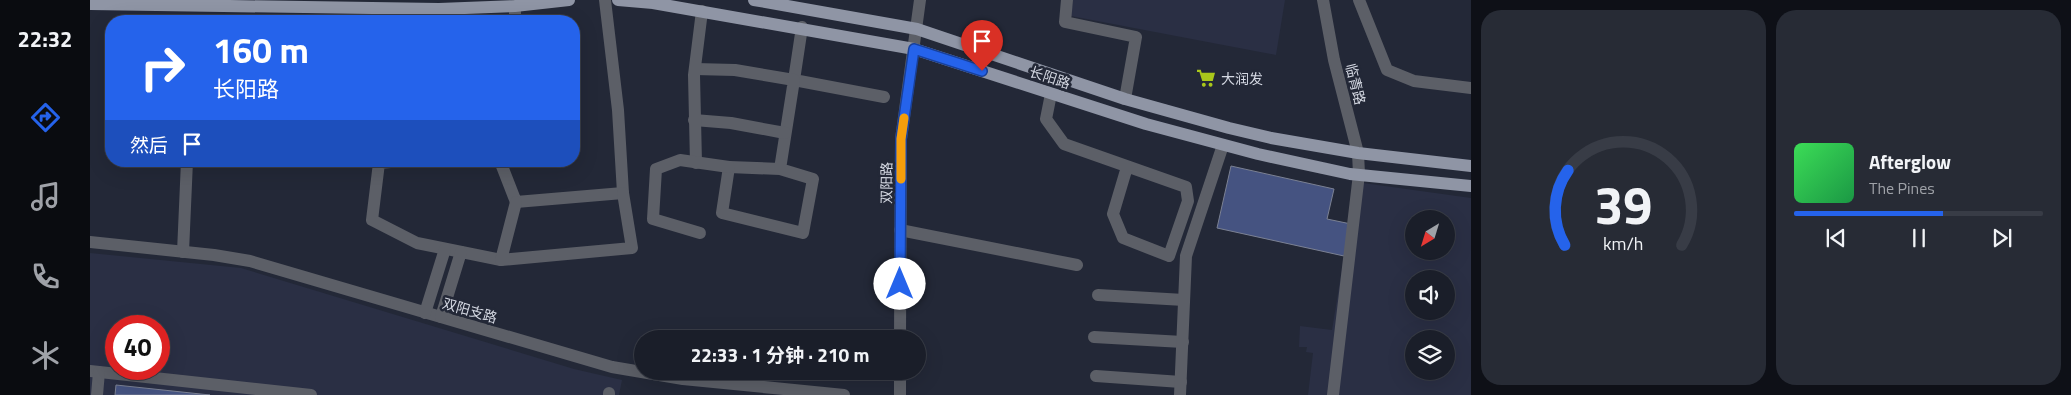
<!DOCTYPE html>
<html lang="zh">
<meta charset="utf-8">
<style>
:root{--surface:#1a1e29;--page:#272b35;--text:#f1f3f6;--muted:#9fa2a8;--line:#383c46;--accent:#2563eb}
body{margin:0;font-family:"Titillium Web","Noto Sans SC",sans-serif;background:var(--page);color:var(--text);height:100vh;display:flex;flex-direction:column;font-size:19px;white-space:nowrap}
*{box-sizing:border-box;margin:0}
p{font-size:16px;color:var(--muted)}
.icon{flex:none;width:28px;height:28px;fill:none;stroke:currentColor;stroke-width:2;stroke-linecap:round;stroke-linejoin:round}
.map{position:relative;flex:1;overflow:hidden}
.panel{display:flex;flex-direction:column;gap:10px;padding:10px;background:#0e1017;width:600px}
.panel>*{flex:none}
.hud{position:absolute;left:15px;top:15px;width:475px;height:152px;border-radius:20px;box-shadow:0 5px 20px #0002,0 0 0 1px var(--line);background:#2563eb;color:#fff;overflow:hidden}
.needle{width:32px;rotate:218deg}
.tools{position:absolute;left:1315px;top:210px;display:grid;gap:10px}
.tools a{display:grid;place-items:center;width:50px;height:50px;border-radius:50%;background:var(--surface);box-shadow:0 5px 20px #0002,0 0 0 1px var(--line);font-size:25px}
.speed{position:absolute;left:15px;top:315px;display:flex;gap:10px;font-size:25px;font-weight:700;text-align:center}
.speed>*{display:grid;place-content:center;width:65px;height:65px;border-radius:50%;background:var(--surface);box-shadow:0 5px 20px #0002,0 0 0 1px var(--line);line-height:1}
.speed .limit{border:8px solid #d22;background:#fff;color:#111}
.pin{position:absolute;display:grid;place-items:center;width:42px;height:42px;color:#fff;margin:-51px -21px;border-radius:50% 50% 50% 0;rotate:-45deg;box-shadow:0 0 5px #0007}
.pin .icon{rotate:45deg}
.me{position:absolute;width:55px;margin:-28px;rotate:0deg;stroke-linejoin:round;filter:drop-shadow(0 0 4px #0008)}
.turn{display:flex;align-items:center;gap:18px;height:105px;padding:0 25px;font-size:22px}
.turn .icon{width:65px;height:65px;stroke-width:2.5}
.turn b{display:block;font-size:35px;line-height:42px}
.then{display:flex;align-items:center;height:48px;padding:0 25px;background:#0003;gap:10px;font-size:19px}
.panel .tile{flex:1;display:flex;flex-direction:column;justify-content:center;gap:8px;min-width:0;padding:0 18px;border-radius:20px;background:var(--page)}
.panel .dial{align-items:center;gap:0}
.dial svg{height:130px;overflow:visible;fill:none;stroke:var(--line);stroke-width:7;stroke-linecap:round;text-anchor:middle}
.dial text{fill:var(--text);stroke:none}
.song{display:flex;align-items:center;gap:15px}
.cover{width:60px;height:60px;border-radius:8px;background:linear-gradient(135deg,hsl(130 70% 55%),hsl(140 70% 35%))}
.played{height:5px;border-radius:2px;background:linear-gradient(90deg,var(--accent) 60%,var(--line) 60%)}
.keys{display:flex;justify-content:space-around;direction:ltr}
.panel .tiles{flex:1;display:grid;gap:10px;grid-template-columns:repeat(2,1fr)}
.trip{position:absolute;left:544px;top:330px;width:292px;height:50px;border-radius:25px;background:var(--surface);box-shadow:0 5px 20px #0002,0 0 0 1px var(--line);font-weight:700;line-height:50px;text-align:center}
main{display:flex;flex:1;min-height:0}
.tabs{display:flex;flex-direction:column;width:90px;justify-content:space-around;align-items:center;background:#0a0c10;color:var(--muted)}
.tabs .icon{width:35px;height:35px}
.tabs .on{color:var(--accent)}
.tabs b{font-size:22px;color:var(--text)}
.map>svg:first-child{display:block}
.built{fill:#2a2f44;fill-rule:evenodd}
.building{fill:#455381;stroke:#7b8193}
.lines{fill:none;stroke-linecap:round;stroke-linejoin:round}
.minor{stroke:#5c5f67;stroke-width:12}
.major{stroke:#8f95a5;stroke-width:12}
.route-casing{stroke:#184099;stroke-width:12}
.route{stroke:#2563eb;stroke-width:9}
.slow{stroke:#f59e0b;stroke-width:9}
.labels{text-anchor:middle;dominant-baseline:central;stroke-width:5;stroke-linejoin:round;paint-order:stroke}
.street-label{font-size:14px;fill:#d5d9e3;stroke:#232837}
.poi-label{font-size:14px;fill:#d5d9e3;stroke:#232837;text-anchor:start}
</style>
<main>
<nav class="tabs">
<b>22:32</b>
<svg class="icon on" aria-label="directions" viewBox="0 0 24 24"><path d="M12 3l9 9-9 9-9-9zM9 14v-3h6M13 9l2 2-2 2"/></svg>
<svg class="icon" aria-label="music" viewBox="0 0 24 24"><path d="M9 18V5l10-2v13"/><circle cx="6" cy="18" r="3"/><circle cx="16" cy="16" r="3"/></svg>
<svg class="icon" aria-label="phone" viewBox="0 0 24 24"><path d="M5 4h4l2 5-3 2q2 4 5 5l2-3 5 2v4C11 20 4 13 5 4z"/></svg>
<svg class="icon" aria-label="climate" viewBox="0 0 24 24"><path d="M12 3v18M4 7l16 10M4 17L20 7"/></svg>
</nav>
<div class="map">
<svg width="1381" height="395" viewBox="0 0 1381 395">
<rect width="100%" height="100%" fill="#232837"/>
<g class="built">
<path d="M983,0h212l-9,55 -205,-39z"/>
<path d="M1266,182l115,16v197h-163l5,-42 -7,-1 1,-5h-8l1,-21 32,4zM1324,219h32v32h-32zM1324,279h32v32h-32zM1324,339h32v32h-32z"/>
<path d="M0,253l151,15 333,101 48,11 -3,15h-529zM26,326h43v43h-43z"/>
</g>
<g class="building">
<path d="M1141,166l103,23 -7,30 24,5 -7,32 -127,-28z"/>
<path d="M26,385l94,10h-95z"/>
</g>
<g class="lines">
<g class="minor">
<path d="M977,0l-2,22 71,15 -11,62"/>
<path d="M1233,0l11,60 24,93 1,21 -26,221"/>
<path d="M1269,0l28,70 27,11 57,7"/>
<path d="M425,6v15"/>
<path d="M349,9l1,12"/>
<path d="M712,27l-8,53 90,17"/>
<path d="M605,69l40,1 59,10 -14,89 33,10 -10,54 -81,-20 7,-46 51,2"/>
<path d="M961,94l-5,25 18,25 122,43 2,14 -19,55 -46,-18 -10,-24 14,-47"/>
<path d="M604,120l37,3 54,10"/>
<path d="M312,161l-23,2 -7,57 45,23 84,17"/>
<path d="M410,161l16,41 107,-9 -5,-83 -13,-110"/>
<path d="M606,163l-2,-88 8,-64"/>
<path d="M426,202l-15,58 131,-12 -9,-55"/>
<path d="M810,230l177,35"/>
<path d="M610,233l-47,-14 3,-50 24,-9 49,7"/>
<path d="M0,242l124,13 36,6 362,106 71,12 161,16"/>
<path d="M93,252l4,-91"/>
<path d="M1008,295l86,5"/>
<path d="M335,313l20,-64"/>
<path d="M351,317l20,-65"/>
<path d="M1004,337l89,5"/>
<path d="M810,339l1,-200 19,-139"/>
<path d="M0,371l221,24"/>
<path d="M810,371v24"/>
<path d="M1006,376l85,6"/>
<path d="M7,395l2,-23"/>
<path d="M519,395v-2"/>
<path d="M1090,395l6,-139 37,-111"/>
</g>
<g class="major">
<path d="M528,0l35,3 261,46 232,75 112,30 92,20 121,12"/>
<path d="M664,0l163,29 208,70 104,29 42,10 87,15 113,13"/>
<path d="M0,4l349,5 76,-3 54,-6"/>
</g>
</g>
<g class="lines">
<g class="route-casing">
<path id="route" d="M810,284l1,-145 13,-90 68,22"/>
</g>
<use href="#route" class="route"/>
<path class="slow" d="M811,179v-40l3,-21"/>
</g>
<defs>
<g id="supermarket-bare" transform="scale(1.5)"><path d="M-6-5.5h2.5l.6 2H6L4.5 2H-2.5L-4.4-4H-6ZM-1.5 3.2a1.3 1.3 0 1 0 .1 0ZM3 3.2a1.3 1.3 0 1 0 .1 0Z" fill="#a9c71b" stroke="#232837" stroke-width="2.5" paint-order="stroke"/></g>
</defs>
<g fill-rule="evenodd">
<use href="#supermarket-bare" x="1116" y="78"/>
</g>
<g class="labels">
<g class="street-label">
<text transform="translate(960 77) rotate(18)">长阳路</text>
<text transform="translate(1266 84) rotate(76)">临青路</text>
<text transform="translate(796 183) rotate(-89)">双阳路</text>
<text transform="translate(380 310) rotate(16)">双阳支路</text>
</g>
<g class="poi-label">
<text x="1131" y="78">大润发</text>
</g>
</g>
</svg>
<div class="tools">
<a><svg class="needle" viewBox="-14 -14 28 28"><path d="M0-13l5 13h-10z" fill="#e53935"/><path d="M0 13l5-13h-10z" fill="#9fa2a8"/></svg></a>
<a><svg class="icon" aria-label="sound" viewBox="0 0 24 24"><path d="M4 9h4l5-4v14l-5-4H4zM17 9q2 3 0 6"/></svg></a>
<a><svg class="icon" aria-label="layers" viewBox="0 0 24 24"><path d="M12 4l9 5-9 5-9-5zM3 14l9 5 9-5"/></svg></a>
</div>
<div class="speed"><div class="limit">40</div></div>
<div class="pin" style="left:892px;top:71px;background:#d93025"><svg class="icon" aria-label="arrive" viewBox="0 0 24 24"><path d="M6 21V4h12l-3 4 3 4H6"/></svg></div>
<svg class="me" style="left:810px;top:284px" viewBox="-20 -20 40 40"><circle r="19" fill="#fff"/><path d="M0-13L10 11 0 6-10 11z" fill="#2563eb"/></svg>
<div class="trip">22:33 · 1 分钟 · 210 m</div>
<div class="hud">
<div class="turn"><svg class="icon" aria-label="right" viewBox="0 0 24 24"><path d="M7 20v-9h11M14 6l5 5-5 5"/></svg><div><b>160 m</b>长阳路</div></div>
<div class="then">然后<svg class="icon" aria-label="arrive" viewBox="0 0 24 24"><path d="M6 21V4h12l-3 4 3 4H6"/></svg></div>
</div>
</div>
<section class="panel">
<div class="tiles">
<div class="tile dial"><svg viewBox="0 0 100 80">
<path d="M14 69A42 42 0 1 1 86 69"/>
<path d="M14 69A42 42 0 0 1 16 23" stroke="#2563eb"/>
<text x="50" y="56" font-size="32" font-weight="700">39</text>
<text x="50" y="72" font-size="11">km/h</text>
</svg></div>
<div class="tile">
<div class="song"><i class="cover"></i><div><b>Afterglow</b><p>The Pines</p></div></div>
<div class="played"></div>
<div class="keys"><svg class="icon" aria-label="previous" viewBox="0 0 24 24"><path d="M18 5L8 12l10 7zM5 5v14"/></svg><svg class="icon" aria-label="pause" viewBox="0 0 24 24"><path d="M8 5v14M16 5v14"/></svg><svg class="icon" aria-label="next" viewBox="0 0 24 24"><path d="M6 5l10 7-10 7zM19 5v14"/></svg></div>
</div>
</div>
</section>
</main>
